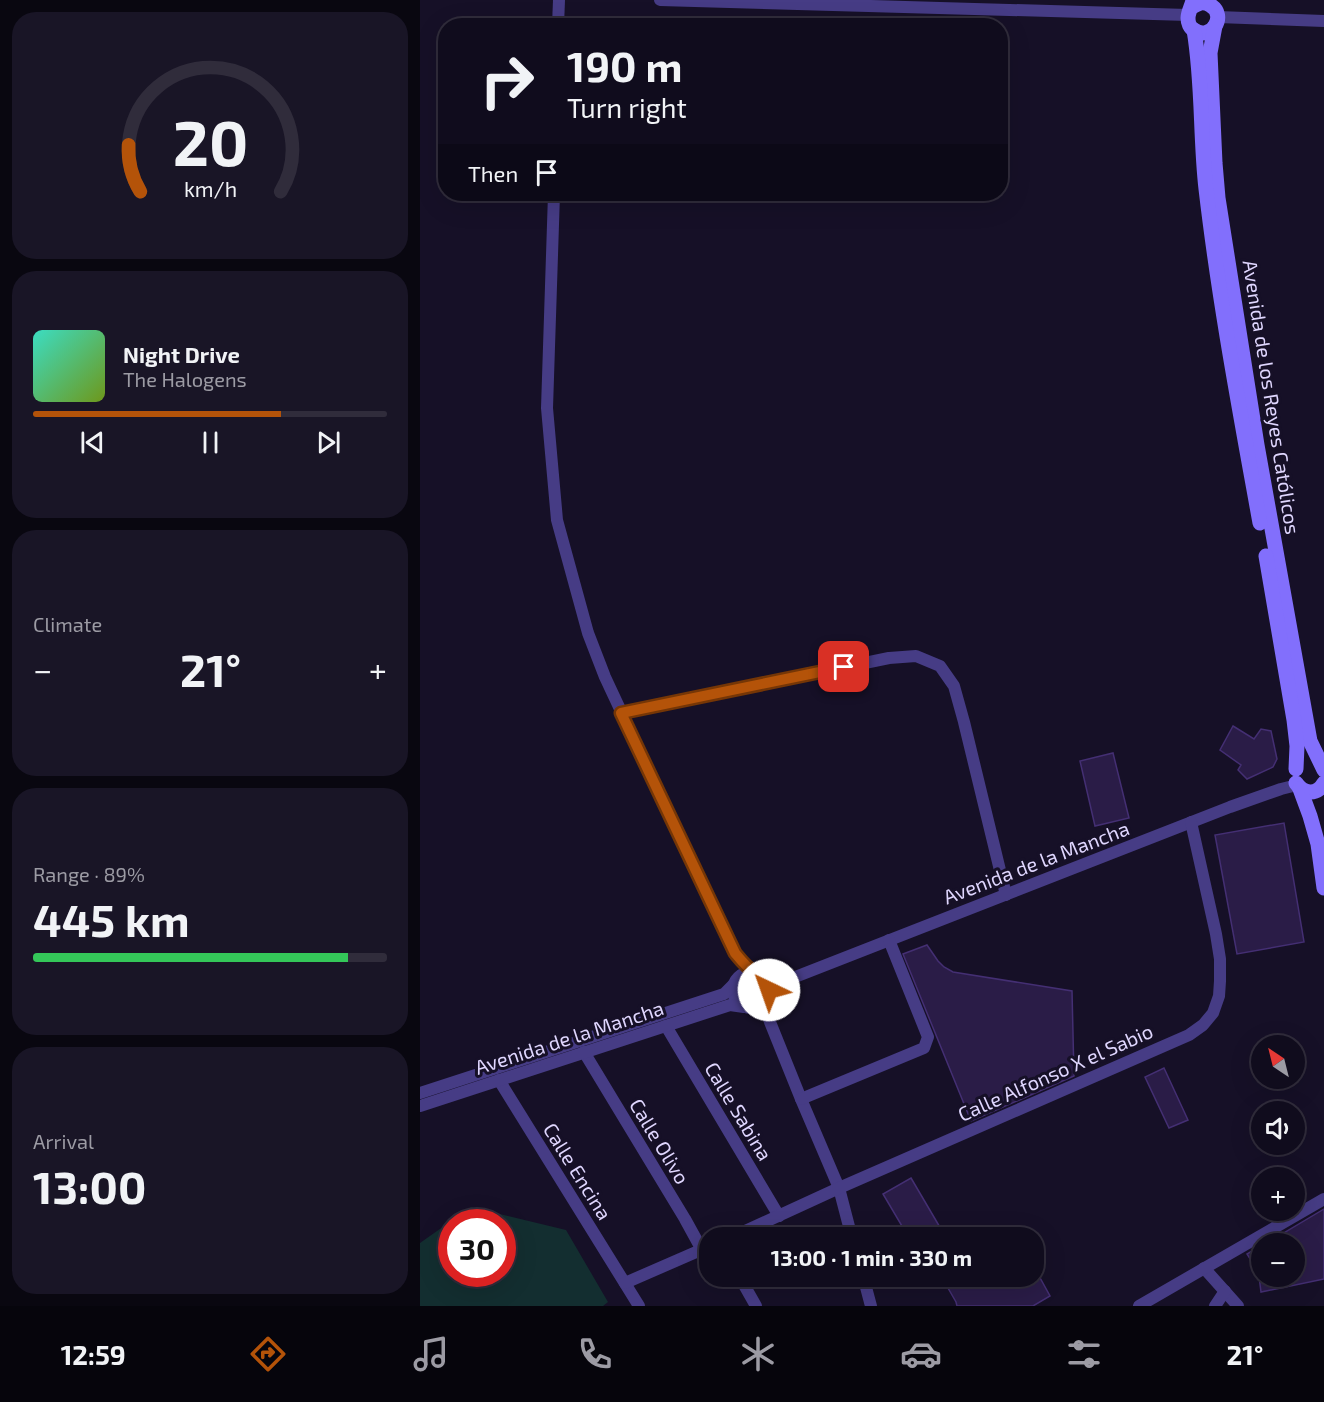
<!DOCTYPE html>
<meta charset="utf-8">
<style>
:root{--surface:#100c1d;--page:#191526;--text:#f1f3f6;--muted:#9c9ba4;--line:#302c3b;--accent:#b45309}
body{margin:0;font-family:"Exo 2",sans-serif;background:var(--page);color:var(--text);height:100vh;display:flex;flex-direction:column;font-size:22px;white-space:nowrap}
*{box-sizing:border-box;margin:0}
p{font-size:20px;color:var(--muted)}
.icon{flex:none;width:33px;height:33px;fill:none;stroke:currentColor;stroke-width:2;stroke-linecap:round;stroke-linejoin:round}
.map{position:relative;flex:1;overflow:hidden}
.details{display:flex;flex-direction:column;gap:12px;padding:12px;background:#090710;width:420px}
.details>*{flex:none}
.top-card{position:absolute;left:18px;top:18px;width:570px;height:183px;border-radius:24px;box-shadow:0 6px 24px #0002,0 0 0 2px var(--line);background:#100c1d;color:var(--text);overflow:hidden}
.needle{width:39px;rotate:325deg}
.tools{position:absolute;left:831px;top:1035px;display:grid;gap:12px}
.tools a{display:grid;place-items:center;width:54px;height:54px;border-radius:50%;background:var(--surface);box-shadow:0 6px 24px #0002,0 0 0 2px var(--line);font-size:30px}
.speed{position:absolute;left:18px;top:1209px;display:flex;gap:12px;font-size:30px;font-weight:700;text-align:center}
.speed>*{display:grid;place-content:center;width:78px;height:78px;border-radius:50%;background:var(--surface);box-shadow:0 6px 24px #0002,0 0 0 2px var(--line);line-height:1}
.speed .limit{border:9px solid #d22;background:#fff;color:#111}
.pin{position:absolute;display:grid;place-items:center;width:51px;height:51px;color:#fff;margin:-26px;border-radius:12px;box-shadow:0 3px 9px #0006}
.me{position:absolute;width:66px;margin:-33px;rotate:318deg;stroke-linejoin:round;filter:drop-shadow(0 0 4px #0008)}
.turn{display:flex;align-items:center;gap:21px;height:126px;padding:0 30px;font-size:27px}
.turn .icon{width:78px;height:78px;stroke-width:2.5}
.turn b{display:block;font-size:42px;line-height:51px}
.then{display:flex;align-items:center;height:57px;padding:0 30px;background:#0003;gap:12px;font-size:22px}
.big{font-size:45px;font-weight:700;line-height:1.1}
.details .card{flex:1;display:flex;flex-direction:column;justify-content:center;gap:9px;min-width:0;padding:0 21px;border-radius:24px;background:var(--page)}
.details .dial{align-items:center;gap:0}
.dial svg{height:156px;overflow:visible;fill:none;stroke:var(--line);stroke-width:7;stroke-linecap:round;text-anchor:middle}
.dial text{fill:var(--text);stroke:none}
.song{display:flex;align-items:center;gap:18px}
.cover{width:72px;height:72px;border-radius:9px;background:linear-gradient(135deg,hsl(170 70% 55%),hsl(80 70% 35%))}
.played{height:6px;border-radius:3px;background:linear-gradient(90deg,var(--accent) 70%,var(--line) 70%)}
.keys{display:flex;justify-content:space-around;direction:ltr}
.heat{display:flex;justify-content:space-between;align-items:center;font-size:33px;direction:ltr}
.charge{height:9px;border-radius:4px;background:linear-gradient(90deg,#34c759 89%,var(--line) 0)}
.trip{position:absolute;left:279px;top:1227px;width:345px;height:60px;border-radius:24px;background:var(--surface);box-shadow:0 6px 24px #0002,0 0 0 2px var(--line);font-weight:700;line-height:60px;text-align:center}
.tab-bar{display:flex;height:96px;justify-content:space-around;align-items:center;background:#06050c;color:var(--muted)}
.tab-bar .icon{width:42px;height:42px}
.tab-bar .current{color:var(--accent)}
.tab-bar b{font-size:27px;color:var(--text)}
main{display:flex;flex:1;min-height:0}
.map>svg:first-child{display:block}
.green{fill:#132e30;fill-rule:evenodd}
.building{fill:#2a1c47;stroke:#442f73;stroke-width:1.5}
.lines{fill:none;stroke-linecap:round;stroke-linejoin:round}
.street{stroke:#463c85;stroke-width:12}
.secondary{stroke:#826ffc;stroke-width:15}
.route-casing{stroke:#753606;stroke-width:15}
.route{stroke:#b45309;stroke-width:10}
.labels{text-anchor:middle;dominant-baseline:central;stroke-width:6;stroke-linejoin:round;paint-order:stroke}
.street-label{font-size:20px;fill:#dfd6fe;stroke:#161027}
</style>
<main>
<section class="details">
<div class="card dial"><svg viewBox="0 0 100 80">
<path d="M14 69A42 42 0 1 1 86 69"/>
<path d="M14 69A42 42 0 0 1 8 45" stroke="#b45309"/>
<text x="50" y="56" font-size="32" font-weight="700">20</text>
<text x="50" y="72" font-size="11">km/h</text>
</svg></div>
<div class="card">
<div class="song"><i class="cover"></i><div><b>Night Drive</b><p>The Halogens</p></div></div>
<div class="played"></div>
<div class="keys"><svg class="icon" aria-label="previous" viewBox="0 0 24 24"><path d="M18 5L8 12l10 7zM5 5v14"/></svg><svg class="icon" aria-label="pause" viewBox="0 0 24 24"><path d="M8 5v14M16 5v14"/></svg><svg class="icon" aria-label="next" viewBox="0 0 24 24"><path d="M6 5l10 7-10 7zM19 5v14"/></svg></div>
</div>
<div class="card"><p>Climate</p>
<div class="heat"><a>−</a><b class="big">21°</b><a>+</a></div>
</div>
<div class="card"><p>Range · 89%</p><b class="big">445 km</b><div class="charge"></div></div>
<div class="card"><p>Arrival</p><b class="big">13:00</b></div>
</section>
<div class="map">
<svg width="904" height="1306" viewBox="0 0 904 1306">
<rect width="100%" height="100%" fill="#161027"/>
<path class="green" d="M51,1207l95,23 42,72 -5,4h-183v-63zM32,1222h50v52h-50z"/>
<g class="building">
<path d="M813,726l21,13 7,-10 10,2 6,28 -4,8 -26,12 -9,-9 3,-5 -21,-15z"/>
<path d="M693,753l16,65 -34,8 -15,-65z"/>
<path d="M864,823l20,119 -67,12 -22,-119z"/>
<path d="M507,945l11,16 6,6 9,5 119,19 2,85 -103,45 -68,-167z"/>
<path d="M744,1068l24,52 -19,8 -24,-51z"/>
<path d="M491,1178l30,51 -15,9h-17l-26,-44z"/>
<path d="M904,1209v70l-63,13 -2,-16h2l-14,-22 15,-9v31h32v-32h-29z"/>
<path d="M549,1276h70l11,20 -17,10h-76l-1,-4 -8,-14z"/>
</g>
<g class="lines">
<g class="street">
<path d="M240,0l528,15"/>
<path d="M798,17l106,4"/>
<path d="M138,26l1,-26"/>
<path d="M134,194l-7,214 10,112 31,113 17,44 129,276 20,19"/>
<path d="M201,713l268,-55 27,-2 24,10 14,20 10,36 42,173"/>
<circle cx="331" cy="990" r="18"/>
<path d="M348,994l22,-15 440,-172 51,-18 16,-4"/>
<path d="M344,1002l6,20 31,77 38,89 13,50"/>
<path d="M246,1026l113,190"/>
<path d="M164,1052l101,167 17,31"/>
<path d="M79,1080l140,226"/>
<path d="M0,1093l304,-99 9,-9"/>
<path d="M381,1099l123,-51 4,-11 -39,-97"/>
<path d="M0,1106l310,-101 14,2"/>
<path d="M310,1238l109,-50 350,-153 14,-10 10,-12 6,-17 1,-15v-22l-4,-25 -25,-112"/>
<path d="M784,1268l34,38"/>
<path d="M319,1276l17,30"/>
<path d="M443,1276l8,30"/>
<path d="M205,1283l85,-37"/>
<path d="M719,1306l185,-107"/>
<path d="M795,1306l10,-15"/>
</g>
<g class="secondary">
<path d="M772,7c6,-4 11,-6 18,-2 18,10 1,37 -16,25 -4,-2 -6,-7 -6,-12 0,-6 4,-12 5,-18"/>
<path d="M795,26l-5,27 5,110 3,35 39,247 53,296 14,29"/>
<path d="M774,30c9,53 6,107 12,159 13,112 34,223 54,334"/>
<path d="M846,556l28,164 3,26 -1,23"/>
<path d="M876,783c8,12 21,12 28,0"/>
<path d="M880,789l10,27 8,28 6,44"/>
</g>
</g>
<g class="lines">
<g class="route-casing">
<path id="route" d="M349,990c-2,-14 -6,-12 -16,-19 -7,-4 -13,-12 -18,-18l-114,-240 223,-46"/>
</g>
<use href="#route" class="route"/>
</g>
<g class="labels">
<g class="street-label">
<text transform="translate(852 397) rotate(81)">Avenida de los Reyes Católicos</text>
<text transform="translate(616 862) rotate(-21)">Avenida de la Mancha</text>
<text transform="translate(149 1037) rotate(-18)">Avenida de la Mancha</text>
<text transform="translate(635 1072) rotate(-24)">Calle Alfonso X el Sabio</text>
<text transform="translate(319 1111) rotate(59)">Calle Sabina</text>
<text transform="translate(240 1141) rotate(59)">Calle Olivo</text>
<text transform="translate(158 1171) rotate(58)">Calle Encina</text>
</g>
</g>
</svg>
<div class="tools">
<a><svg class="needle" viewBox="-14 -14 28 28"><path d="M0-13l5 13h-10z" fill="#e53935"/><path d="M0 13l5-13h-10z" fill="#9c9ba4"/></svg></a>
<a><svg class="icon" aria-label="sound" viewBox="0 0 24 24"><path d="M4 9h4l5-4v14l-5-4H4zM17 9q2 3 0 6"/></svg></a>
<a>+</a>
<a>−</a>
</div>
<div class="speed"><div class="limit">30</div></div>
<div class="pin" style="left:424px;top:667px;background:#d93025"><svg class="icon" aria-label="arrive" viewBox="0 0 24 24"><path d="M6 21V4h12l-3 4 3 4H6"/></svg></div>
<svg class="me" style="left:349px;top:990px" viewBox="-20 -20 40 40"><circle r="19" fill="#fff"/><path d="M0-13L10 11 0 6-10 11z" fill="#b45309"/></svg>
<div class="trip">13:00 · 1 min · 330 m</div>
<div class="top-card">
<div class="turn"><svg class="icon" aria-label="right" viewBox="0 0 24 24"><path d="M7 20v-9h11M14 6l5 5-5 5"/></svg><div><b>190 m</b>Turn right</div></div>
<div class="then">Then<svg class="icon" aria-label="arrive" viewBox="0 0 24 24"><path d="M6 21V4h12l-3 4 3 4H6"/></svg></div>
</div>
</div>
</main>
<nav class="tab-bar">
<b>12:59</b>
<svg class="icon current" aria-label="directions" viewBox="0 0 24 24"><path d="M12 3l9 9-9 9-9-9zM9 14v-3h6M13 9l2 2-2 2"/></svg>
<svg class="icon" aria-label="music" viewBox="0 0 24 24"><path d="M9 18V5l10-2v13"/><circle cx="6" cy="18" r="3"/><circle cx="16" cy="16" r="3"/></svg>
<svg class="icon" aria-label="phone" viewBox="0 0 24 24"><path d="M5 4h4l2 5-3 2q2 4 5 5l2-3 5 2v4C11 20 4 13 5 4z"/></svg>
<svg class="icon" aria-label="climate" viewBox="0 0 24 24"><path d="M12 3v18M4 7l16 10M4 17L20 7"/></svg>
<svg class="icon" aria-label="car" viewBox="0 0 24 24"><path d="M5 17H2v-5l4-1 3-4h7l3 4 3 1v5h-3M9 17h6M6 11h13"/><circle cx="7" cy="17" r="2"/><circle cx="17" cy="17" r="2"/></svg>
<svg class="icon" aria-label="filters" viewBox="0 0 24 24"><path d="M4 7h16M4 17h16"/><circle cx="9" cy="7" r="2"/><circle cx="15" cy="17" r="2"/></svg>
<b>21°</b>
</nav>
